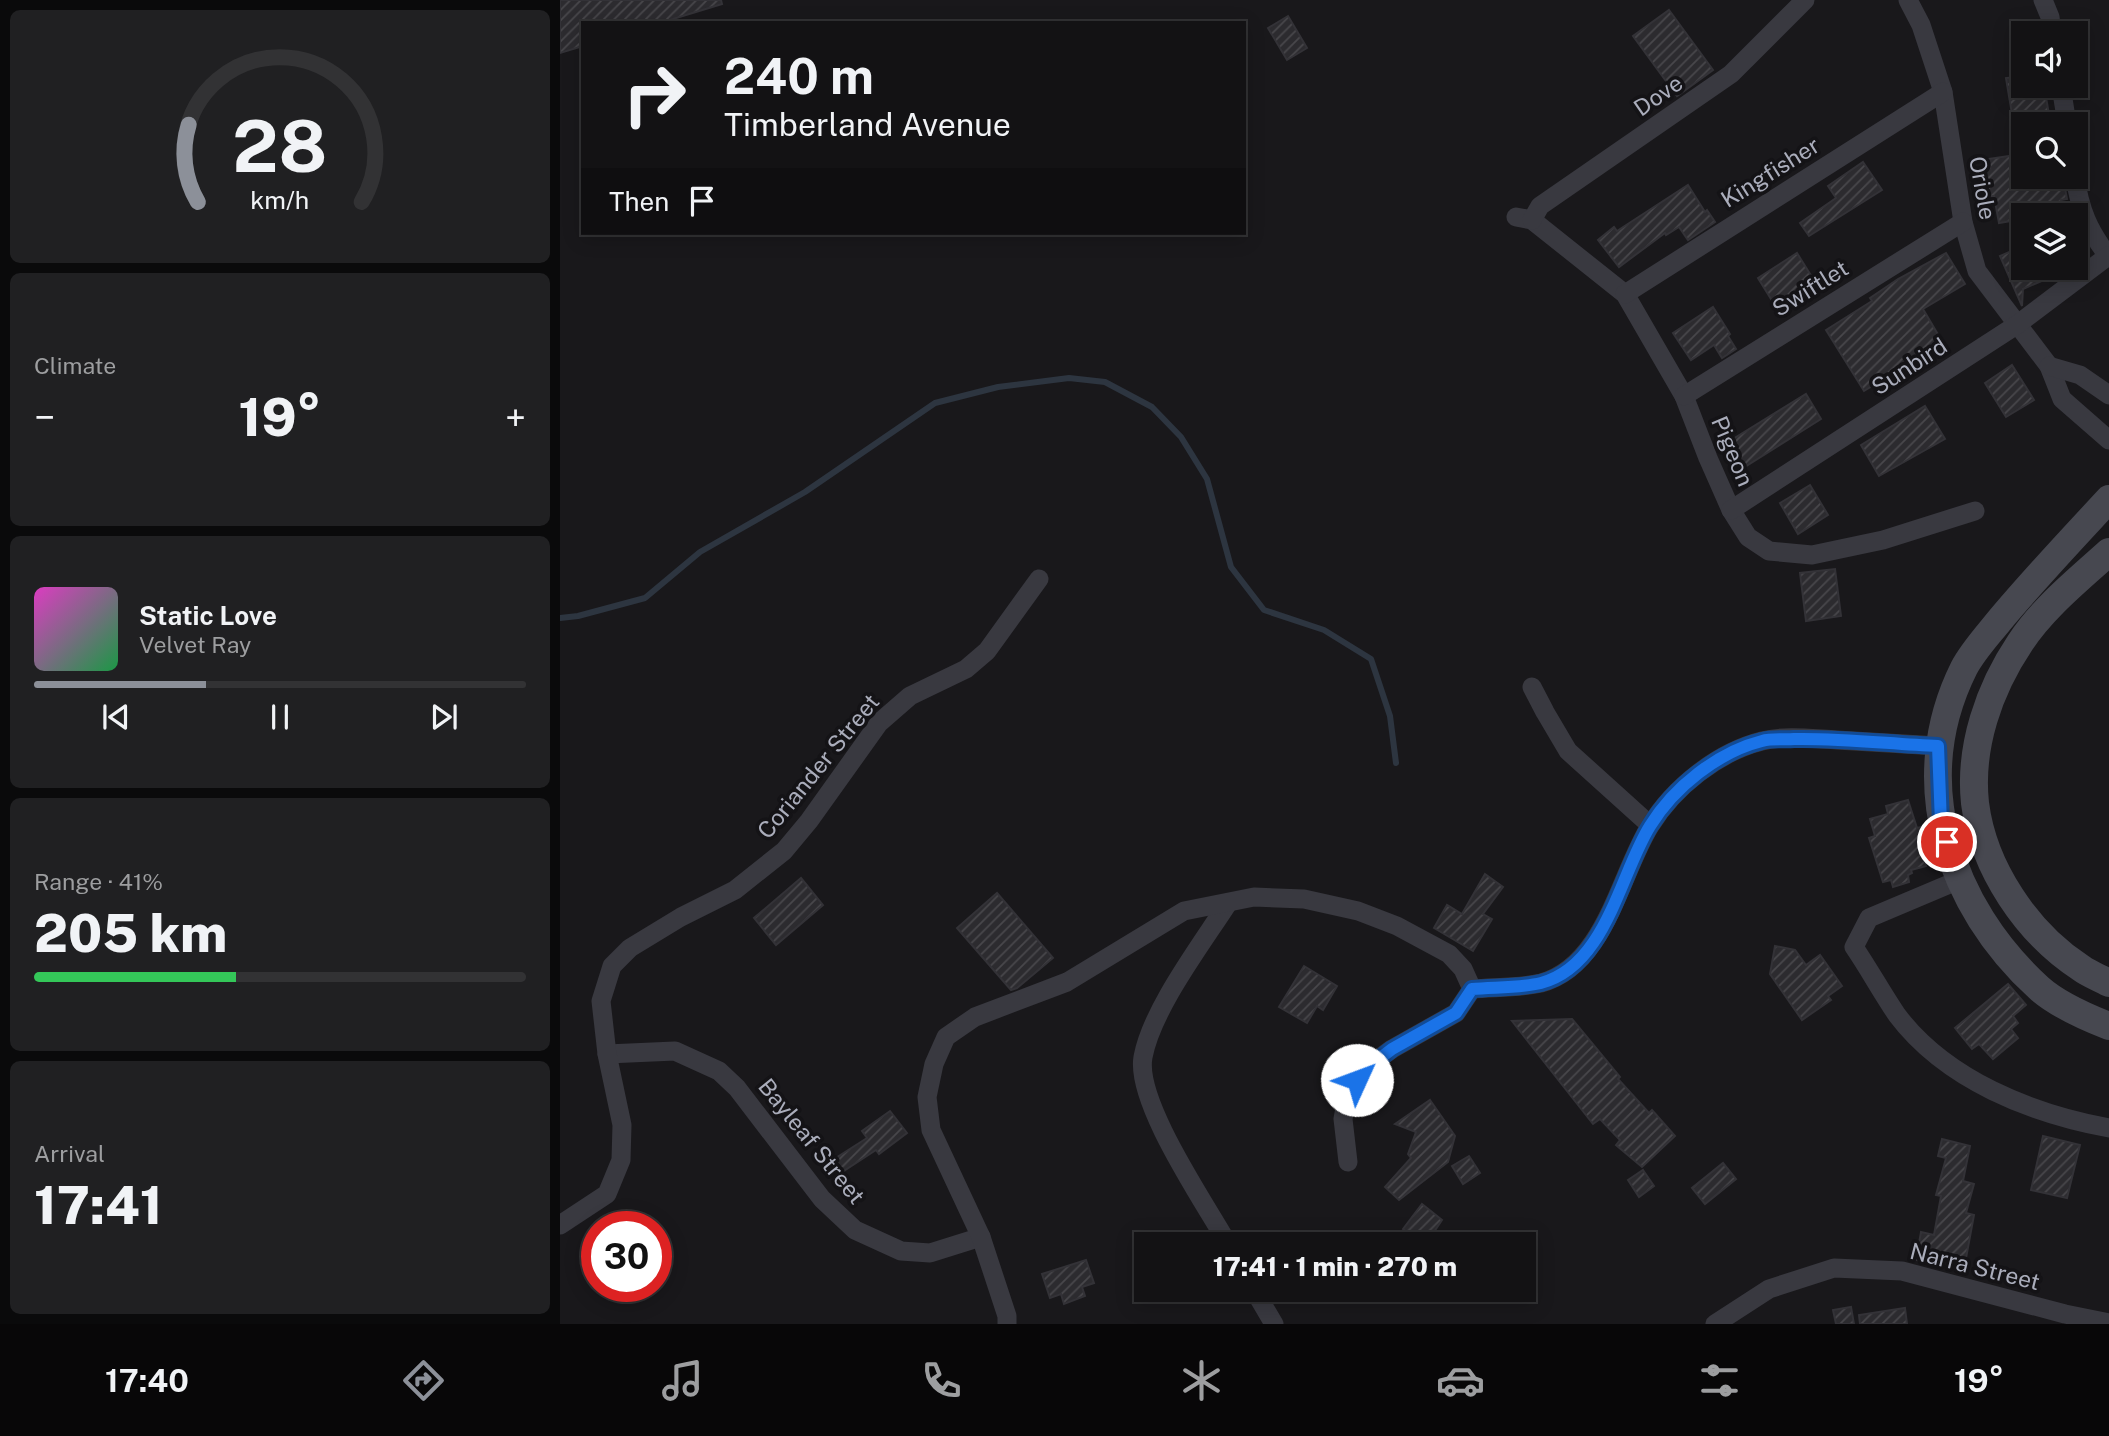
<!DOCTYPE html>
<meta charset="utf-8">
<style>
:root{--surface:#131214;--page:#202022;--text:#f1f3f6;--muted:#9d9ea0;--line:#323234;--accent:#8c9099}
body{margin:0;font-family:"Public Sans",sans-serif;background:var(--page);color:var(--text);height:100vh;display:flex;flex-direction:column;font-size:26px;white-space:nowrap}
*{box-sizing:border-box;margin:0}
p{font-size:23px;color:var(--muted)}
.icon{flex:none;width:38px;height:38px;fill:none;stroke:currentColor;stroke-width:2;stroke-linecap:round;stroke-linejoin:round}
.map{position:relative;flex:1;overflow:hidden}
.side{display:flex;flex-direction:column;gap:10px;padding:10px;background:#0a0a0b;width:560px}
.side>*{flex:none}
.hud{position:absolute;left:21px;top:21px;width:665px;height:214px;border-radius:0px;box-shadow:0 4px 18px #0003,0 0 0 2px var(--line);background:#131214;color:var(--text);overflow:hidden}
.buttons{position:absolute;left:1451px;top:21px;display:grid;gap:14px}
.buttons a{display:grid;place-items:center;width:77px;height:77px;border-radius:0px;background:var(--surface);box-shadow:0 4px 18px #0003,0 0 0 2px var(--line);font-size:35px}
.speed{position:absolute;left:21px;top:1211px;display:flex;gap:14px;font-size:35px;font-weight:700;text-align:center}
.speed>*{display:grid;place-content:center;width:91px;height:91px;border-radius:50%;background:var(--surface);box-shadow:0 4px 18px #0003,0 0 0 2px var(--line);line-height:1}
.speed .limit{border:10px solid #d22;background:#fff;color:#111}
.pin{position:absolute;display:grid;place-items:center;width:60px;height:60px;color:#fff;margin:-30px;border:4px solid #fff;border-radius:50%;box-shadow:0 2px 7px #0007}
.me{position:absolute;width:77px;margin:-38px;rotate:47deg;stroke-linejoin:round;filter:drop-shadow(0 0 5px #0008)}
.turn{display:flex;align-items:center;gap:24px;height:147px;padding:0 28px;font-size:32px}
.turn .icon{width:91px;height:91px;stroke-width:2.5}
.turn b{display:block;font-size:49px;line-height:60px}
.then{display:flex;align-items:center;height:66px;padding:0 28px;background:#0003;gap:14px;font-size:26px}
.big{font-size:52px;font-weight:800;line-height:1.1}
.side .tile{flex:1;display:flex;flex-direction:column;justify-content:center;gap:10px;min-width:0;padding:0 24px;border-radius:10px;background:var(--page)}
.side .dial{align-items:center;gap:0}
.dial svg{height:182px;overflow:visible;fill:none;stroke:var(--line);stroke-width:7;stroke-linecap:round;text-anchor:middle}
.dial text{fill:var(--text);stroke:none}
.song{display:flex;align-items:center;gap:21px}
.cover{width:84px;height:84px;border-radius:10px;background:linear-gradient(135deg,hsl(310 70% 55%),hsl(140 70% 35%))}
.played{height:7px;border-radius:4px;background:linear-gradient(90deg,var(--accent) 35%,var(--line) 35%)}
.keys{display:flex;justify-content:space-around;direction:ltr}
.heat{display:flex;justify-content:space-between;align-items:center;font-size:38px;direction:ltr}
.charge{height:10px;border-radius:5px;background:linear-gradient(90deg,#34c759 41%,var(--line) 0)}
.trip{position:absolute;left:574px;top:1232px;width:402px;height:70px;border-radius:0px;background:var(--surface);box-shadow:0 4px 18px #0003,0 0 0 2px var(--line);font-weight:800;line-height:70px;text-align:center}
.dock{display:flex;height:112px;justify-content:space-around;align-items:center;background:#080708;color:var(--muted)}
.dock .icon{width:49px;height:49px}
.dock .on{color:var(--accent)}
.dock b{font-size:32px;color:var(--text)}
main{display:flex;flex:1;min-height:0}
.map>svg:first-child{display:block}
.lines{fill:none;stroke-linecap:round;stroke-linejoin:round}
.stream{stroke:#2d3540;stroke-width:6}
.building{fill:url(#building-hatch);stroke:#333237;stroke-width:2}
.street{stroke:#393940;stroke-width:19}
.secondary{stroke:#474850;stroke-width:28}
.route-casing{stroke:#114b97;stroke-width:18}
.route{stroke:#1a73e8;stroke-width:12}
.labels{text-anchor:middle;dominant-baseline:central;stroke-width:7;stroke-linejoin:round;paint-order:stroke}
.street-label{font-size:23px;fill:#aaadbb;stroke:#141316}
</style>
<main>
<section class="side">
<div class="tile dial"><svg viewBox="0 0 100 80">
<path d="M14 69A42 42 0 1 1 86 69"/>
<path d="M14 69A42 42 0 0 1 10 35" stroke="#8c9099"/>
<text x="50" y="56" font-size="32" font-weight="700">28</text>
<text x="50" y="72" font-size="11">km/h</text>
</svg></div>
<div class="tile"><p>Climate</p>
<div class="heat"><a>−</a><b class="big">19°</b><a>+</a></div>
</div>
<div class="tile">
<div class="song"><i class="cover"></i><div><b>Static Love</b><p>Velvet Ray</p></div></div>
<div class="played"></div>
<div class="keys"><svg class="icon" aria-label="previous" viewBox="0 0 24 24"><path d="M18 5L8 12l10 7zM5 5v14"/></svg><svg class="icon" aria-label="pause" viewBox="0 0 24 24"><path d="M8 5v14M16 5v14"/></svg><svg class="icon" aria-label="next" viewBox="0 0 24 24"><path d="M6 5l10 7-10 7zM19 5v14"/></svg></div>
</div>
<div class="tile"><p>Range · 41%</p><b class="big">205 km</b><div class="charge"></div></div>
<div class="tile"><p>Arrival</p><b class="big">17:41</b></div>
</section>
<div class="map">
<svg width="1549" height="1324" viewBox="0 0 1549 1324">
<defs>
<pattern id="building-hatch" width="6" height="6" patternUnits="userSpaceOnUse" patternTransform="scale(1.75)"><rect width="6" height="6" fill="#2c2b2f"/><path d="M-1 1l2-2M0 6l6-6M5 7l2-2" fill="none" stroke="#48474b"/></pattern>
</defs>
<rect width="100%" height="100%" fill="#19181b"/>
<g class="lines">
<path class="stream" d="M0,618l18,-2 67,-18 55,-46 105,-60 130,-89 63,-16 71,-9 36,4 47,25 29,30 26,42 24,88 33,43 60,20 47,29 19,57 6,47"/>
</g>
<g class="building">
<path d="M0,0h161l1,4 -62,19h-77v23l-23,7z"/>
<path d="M1109,10l44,60 -36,26 -44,-60z"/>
<path d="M728,16l19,32 -20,12 -19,-32z"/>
<path d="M1463,76v10h21l6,34 -36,6 -8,-48z"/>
<path d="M1463,154v28l22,-5h18l4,22 -6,1 2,8h-4v3l-19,4h-17v4l-24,4 -5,-27 -10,1 -4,-27 10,-2 -2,-9z"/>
<path d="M1303,162l19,28 -73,46 -9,-13 36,-25 -8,-12z"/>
<path d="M1128,185l17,27 2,-2 8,12 -27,18 -9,-13 -13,8 -1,-2 -46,34 -21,-27 16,-13 3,4z"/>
<path d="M1463,246v22h49l-49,21 -1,17 -22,-50z"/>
<path d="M1237,253l18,29 -39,25 -18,-29z"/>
<path d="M1386,253l19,31 -42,25 20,34 -79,48 -38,-61 46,-29 -2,-3 28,-19z"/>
<path d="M1153,307l17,27 -2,2 8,13 -14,9 -8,-13 -23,15 -18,-27z"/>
<path d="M1452,365l22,35 -28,17 -21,-34z"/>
<path d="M1246,394l15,25 -78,49 -15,-26z"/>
<path d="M1365,406l20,33 -66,37 -18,-31z"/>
<path d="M1250,485l18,30 -30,19 -18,-31z"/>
<path d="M1275,569l6,47 -35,5 -6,-48z"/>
<path d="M1348,800l9,28 4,-1 6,23 -5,2 4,14 -15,4 1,3 -4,2 1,7 -16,5 -2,-7 -8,2 -14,-44 6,-2 -5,-17 18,-5 -2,-8z"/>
<path d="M925,874l18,13 -20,27 9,5 -19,32 -39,-23 13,-23 15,9z"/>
<path d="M241,878l22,27 -47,40 -22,-27z"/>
<path d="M437,893l56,65 -36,30 -6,2 -54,-62z"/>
<path d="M1215,946l20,4 11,15 14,-10 22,31 -14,10 3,4 -29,20 -32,-46z"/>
<path d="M744,966l33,20 -14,24 -6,-4 -10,17 -28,-16z"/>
<path d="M1448,984l18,21 -13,11 5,7 -7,6 7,9 -25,21 -14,-15 -7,5 -17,-21z"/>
<path d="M1012,1019l48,58 -2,2 31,34 3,-3 23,26 -33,31 -26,-22 4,-5 -20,-21 -7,5 -81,-103z"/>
<path d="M870,1100l25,36 -7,26 -49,38 -14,-13 26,-29 -3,-4 8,-22 -21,-8z"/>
<path d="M330,1111l17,22 -28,21 -3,-4 -37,24 -8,-13 36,-23 -5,-7z"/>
<path d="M1483,1136l37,9 -13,53 -36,-8z"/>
<path d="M1382,1139l28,7 -7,35 11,3 -8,29 8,2 -10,54 -48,-9 5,-28 13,3 7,-39 -5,-1 10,-37 -8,-2z"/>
<path d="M909,1156l11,17 -17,11 -11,-18z"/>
<path d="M1163,1163l13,16 -31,25 -13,-16z"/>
<path d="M1083,1170l11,16 -15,11 -11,-17z"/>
<path d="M862,1204l20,16 -16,24h-4l-19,-15z"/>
<path d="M526,1260l8,23 -12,4 3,9 -21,8 -3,-10 -11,4 -8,-24z"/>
<path d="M1291,1307l3,17h-18l-3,-14z"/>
<path d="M1345,1308l2,16h-47l-1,-9z"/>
</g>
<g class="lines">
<g class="street">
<path d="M1348,0l13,25 22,67 20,130 14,49 72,95 13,33 47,41"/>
<path d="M1483,0l7,17 2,16"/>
<path d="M1501,86l6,38"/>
<path d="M1515,177c5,33 13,53 34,80"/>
<path d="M956,217l16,3 93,74 59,102 24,62 23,52 17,27 21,14 43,4 71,-15 92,-29"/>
<path d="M972,220l8,-14 191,-132 74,-74"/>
<path d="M1065,294l318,-202"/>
<path d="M1489,366l31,9 29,20"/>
<path d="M1124,396l279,-174"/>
<path d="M1171,510l287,-186 90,-68"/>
<path d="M972,687l13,25 23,39 82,74"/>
<path d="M1399,880l-90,38 -15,29c15,22 28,46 43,68 49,65 135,99 212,113"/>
<path d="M668,903c-27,42 -76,106 -85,154 -8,45 62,146 85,187"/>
<path d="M912,989c22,-2 48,-1 69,-6 64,-17 79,-109 109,-157 24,-39 68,-74 112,-85 23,-6 52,-2 75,-1 33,2 67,4 101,6"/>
<path d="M47,1054l68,-3 44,20 18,17 85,111 33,31 46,21 29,2 51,-16"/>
<path d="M788,1162l-5,-43 5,-28 18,-23 26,-19 64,-36 16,-24"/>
<path d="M0,1225l47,-31 14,-34 1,-35 -15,-71 -6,-53 11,-35 18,-18 51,-31 54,-27 49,-39 25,-30 70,-98 31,-27 56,-27 21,-18 52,-72"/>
<path d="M694,1290l20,34"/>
<path d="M447,1324v-8l-26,-79 -50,-107 -4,-33 7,-33 12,-27 29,-20 92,-35 117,-71 70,-14 50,2 54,12 39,15 52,28 14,15 9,20"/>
<path d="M1155,1324l54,-35 65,-21 68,3 163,43 44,9"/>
</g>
<g class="secondary">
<path d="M1549,499c-37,40 -75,80 -110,122 -12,15 -26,30 -35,47 -57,114 -15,238 75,320 19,17 47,29 70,38"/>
<path d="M1549,552c-31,28 -66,56 -89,91 -31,46 -51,104 -45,160 8,65 52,130 106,165 8,6 19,10 28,15"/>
</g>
</g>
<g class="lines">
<g class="route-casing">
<path id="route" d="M797,1080l9,-11 26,-20 64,-36 16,-24c22,-2 48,-1 69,-6 65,-17 79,-109 109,-157 24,-39 68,-74 112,-85 10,-3 22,-1 32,-2 48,-1 96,5 144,7l3,77 6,19"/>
</g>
<use href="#route" class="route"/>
</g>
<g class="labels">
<g class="street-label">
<text transform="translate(1098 95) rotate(-35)">Dove</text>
<text transform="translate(1210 172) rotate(-32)">Kingfisher</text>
<text transform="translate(1423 188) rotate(80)">Oriole</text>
<text transform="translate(1250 288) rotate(-32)">Swiftlet</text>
<text transform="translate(1349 366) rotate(-33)">Sunbird</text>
<text transform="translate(1173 451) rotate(67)">Pigeon</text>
<text transform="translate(258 766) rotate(-51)">Coriander Street</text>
<text transform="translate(252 1141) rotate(51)">Bayleaf Street</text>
<text transform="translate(1415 1266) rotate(14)">Narra Street</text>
</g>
</g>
</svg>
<div class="buttons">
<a><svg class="icon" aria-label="sound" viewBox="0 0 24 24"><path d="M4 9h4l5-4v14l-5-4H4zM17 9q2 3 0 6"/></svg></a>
<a><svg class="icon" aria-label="search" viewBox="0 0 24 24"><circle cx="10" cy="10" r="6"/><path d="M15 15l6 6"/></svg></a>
<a><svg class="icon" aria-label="layers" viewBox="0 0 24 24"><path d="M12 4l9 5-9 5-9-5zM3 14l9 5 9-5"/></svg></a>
</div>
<div class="speed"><div class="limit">30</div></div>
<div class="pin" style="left:1387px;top:842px;background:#d93025"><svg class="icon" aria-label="arrive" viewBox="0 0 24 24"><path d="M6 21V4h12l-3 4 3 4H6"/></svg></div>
<svg class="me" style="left:797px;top:1080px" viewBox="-20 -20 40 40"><circle r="19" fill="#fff"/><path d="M0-13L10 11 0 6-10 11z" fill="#1a73e8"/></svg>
<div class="trip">17:41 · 1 min · 270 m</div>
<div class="hud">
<div class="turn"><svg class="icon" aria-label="right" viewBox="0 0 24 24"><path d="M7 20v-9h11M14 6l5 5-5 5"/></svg><div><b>240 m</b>Timberland Avenue</div></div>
<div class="then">Then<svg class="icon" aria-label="arrive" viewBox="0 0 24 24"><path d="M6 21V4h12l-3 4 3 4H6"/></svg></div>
</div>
</div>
</main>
<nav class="dock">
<b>17:40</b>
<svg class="icon on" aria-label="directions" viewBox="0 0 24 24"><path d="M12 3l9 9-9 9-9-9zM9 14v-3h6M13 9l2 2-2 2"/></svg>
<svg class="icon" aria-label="music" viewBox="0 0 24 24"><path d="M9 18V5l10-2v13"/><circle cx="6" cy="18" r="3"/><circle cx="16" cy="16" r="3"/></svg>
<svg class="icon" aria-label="phone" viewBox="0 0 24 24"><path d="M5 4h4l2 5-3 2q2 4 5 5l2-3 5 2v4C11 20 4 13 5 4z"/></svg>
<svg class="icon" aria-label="climate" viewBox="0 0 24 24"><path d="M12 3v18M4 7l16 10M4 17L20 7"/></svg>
<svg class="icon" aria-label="car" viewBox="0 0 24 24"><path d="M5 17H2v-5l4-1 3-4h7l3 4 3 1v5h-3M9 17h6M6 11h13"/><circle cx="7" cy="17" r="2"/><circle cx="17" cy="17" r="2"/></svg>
<svg class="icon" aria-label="filters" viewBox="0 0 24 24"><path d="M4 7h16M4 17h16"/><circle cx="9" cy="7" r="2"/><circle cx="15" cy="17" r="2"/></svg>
<b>19°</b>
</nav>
